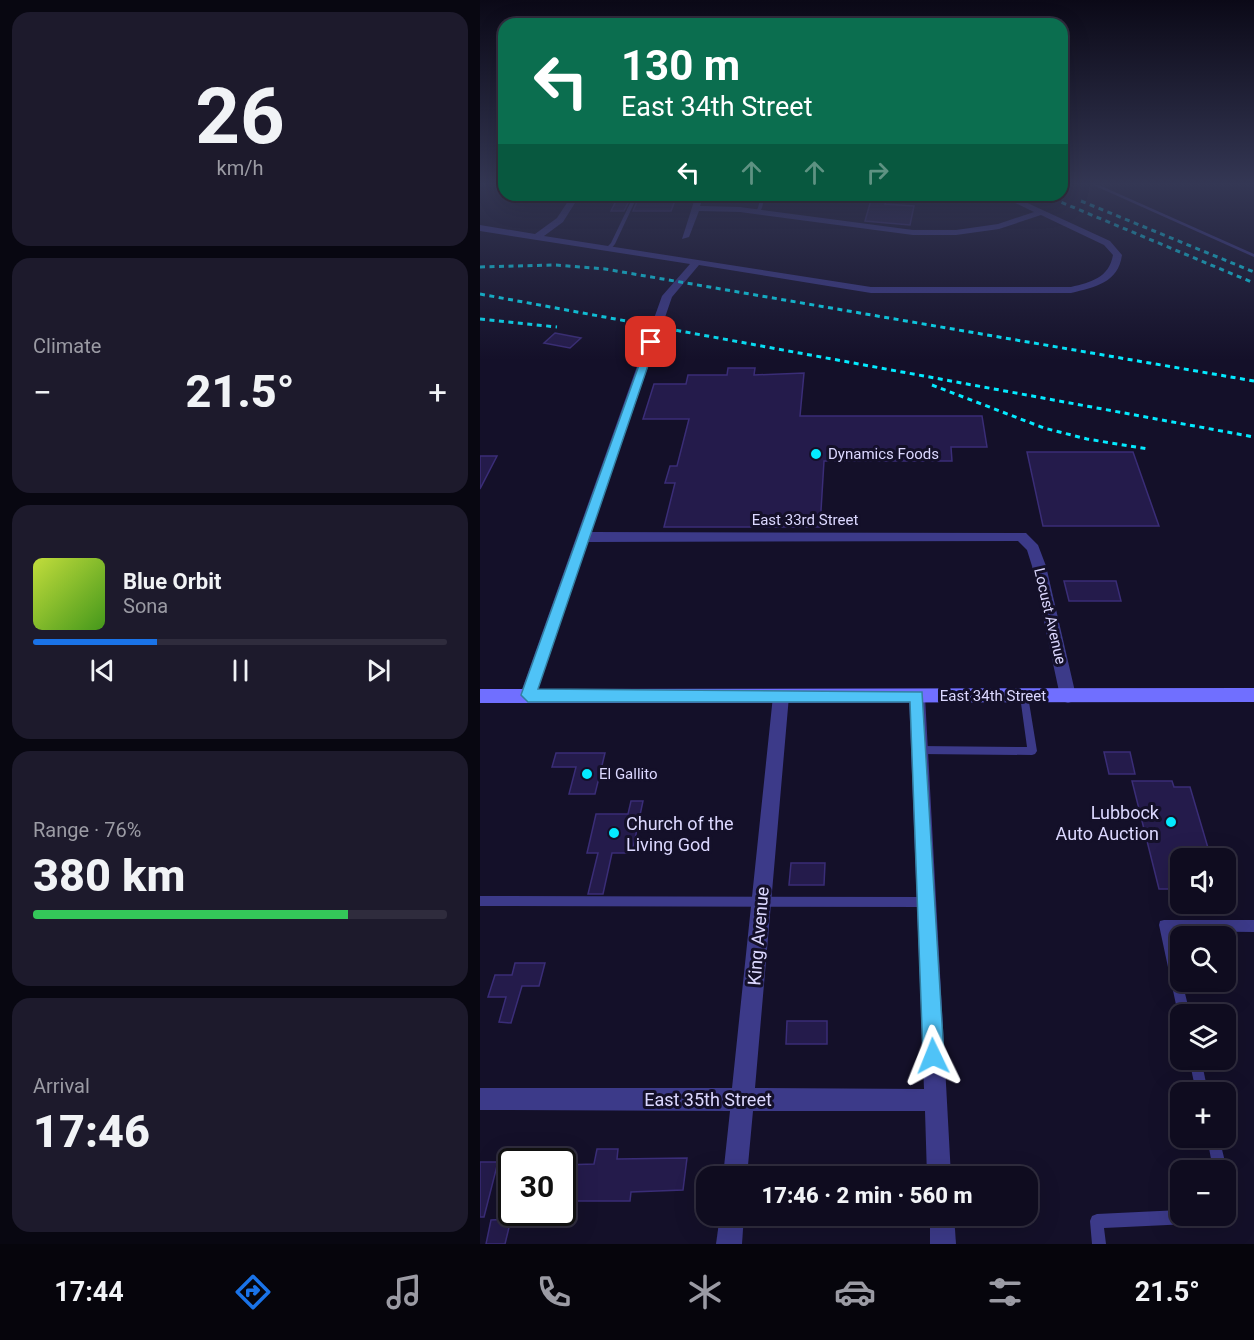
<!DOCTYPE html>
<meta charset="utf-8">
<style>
:root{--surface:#0f0c1f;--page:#1d1a2c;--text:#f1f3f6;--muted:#9b9ba4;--line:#2f2c3d;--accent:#1a73e8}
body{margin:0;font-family:Roboto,sans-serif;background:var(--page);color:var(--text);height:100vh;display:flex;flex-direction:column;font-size:22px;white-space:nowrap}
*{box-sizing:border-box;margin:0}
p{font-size:20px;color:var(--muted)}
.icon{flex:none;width:33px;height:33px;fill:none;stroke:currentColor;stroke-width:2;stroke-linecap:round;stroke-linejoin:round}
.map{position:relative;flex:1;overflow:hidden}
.panel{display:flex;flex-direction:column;gap:12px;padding:12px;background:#080711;width:480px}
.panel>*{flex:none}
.guide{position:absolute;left:18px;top:18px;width:570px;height:183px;border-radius:18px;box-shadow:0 6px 24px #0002,0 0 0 2px var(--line);background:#0b6e4f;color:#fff;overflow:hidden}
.tools{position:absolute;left:690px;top:848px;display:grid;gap:12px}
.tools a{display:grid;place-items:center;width:66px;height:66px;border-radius:12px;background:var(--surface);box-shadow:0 6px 24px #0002,0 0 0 2px var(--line);font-size:30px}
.speed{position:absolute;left:18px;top:1148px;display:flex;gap:12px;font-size:30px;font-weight:700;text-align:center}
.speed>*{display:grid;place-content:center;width:78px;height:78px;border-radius:50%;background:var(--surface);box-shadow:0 6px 24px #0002,0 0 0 2px var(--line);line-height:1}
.speed .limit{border:3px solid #111;border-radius:9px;background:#fff;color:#111}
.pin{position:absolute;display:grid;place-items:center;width:51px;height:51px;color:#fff;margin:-26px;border-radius:12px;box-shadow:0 3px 9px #0006}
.me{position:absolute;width:66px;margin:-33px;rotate:358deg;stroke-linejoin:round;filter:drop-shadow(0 0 4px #0008)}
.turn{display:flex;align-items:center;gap:21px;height:126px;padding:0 24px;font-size:27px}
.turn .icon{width:78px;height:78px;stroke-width:2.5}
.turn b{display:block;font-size:42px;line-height:51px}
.lanes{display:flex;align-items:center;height:57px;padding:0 24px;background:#0003;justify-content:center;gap:30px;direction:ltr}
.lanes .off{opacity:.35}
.big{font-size:45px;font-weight:800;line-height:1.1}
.panel .card{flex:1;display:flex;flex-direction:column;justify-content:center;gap:9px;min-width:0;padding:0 21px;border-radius:18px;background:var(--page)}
.panel .dial{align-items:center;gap:0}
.dial b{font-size:78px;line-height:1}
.song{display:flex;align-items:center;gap:18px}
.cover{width:72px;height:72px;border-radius:9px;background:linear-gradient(135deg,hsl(70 70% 55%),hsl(100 70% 35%))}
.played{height:6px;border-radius:3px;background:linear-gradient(90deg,var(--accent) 30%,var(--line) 30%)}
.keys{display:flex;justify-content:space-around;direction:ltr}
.heat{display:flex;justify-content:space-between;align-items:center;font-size:33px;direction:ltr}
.charge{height:9px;border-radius:4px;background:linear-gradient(90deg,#34c759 76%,var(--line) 0)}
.trip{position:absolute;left:216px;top:1166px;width:342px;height:60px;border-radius:18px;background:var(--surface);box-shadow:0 6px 24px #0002,0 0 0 2px var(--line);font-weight:800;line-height:60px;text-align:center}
.tab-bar{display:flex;height:96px;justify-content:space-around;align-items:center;background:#06050c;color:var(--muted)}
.tab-bar .icon{width:42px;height:42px}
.tab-bar .selected{color:var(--accent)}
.tab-bar b{font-size:27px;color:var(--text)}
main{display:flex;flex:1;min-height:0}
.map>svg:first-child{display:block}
.building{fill:#241b4b;stroke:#3a2d77;stroke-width:1.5}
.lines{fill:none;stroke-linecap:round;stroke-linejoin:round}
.service{fill:#3c3a89;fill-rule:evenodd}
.minor{fill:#3c3a89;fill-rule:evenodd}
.secondary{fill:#706fff;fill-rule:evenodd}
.rail{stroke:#04eaff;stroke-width:3;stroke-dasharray:5 4.5;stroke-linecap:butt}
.route{fill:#4fc3f7;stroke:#337fa1;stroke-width:1.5}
.poi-dot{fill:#04eaff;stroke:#141029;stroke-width:2}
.labels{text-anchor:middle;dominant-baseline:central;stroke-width:6;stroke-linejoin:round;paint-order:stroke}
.poi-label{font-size:15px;fill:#dcd8ff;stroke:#141029;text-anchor:start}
.street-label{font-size:15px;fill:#dcd8ff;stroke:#141029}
.near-poi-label{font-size:18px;fill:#dcd8ff;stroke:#141029;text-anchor:end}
.near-street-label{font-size:18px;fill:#dcd8ff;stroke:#141029}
</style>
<main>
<section class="panel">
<div class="card dial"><b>26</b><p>km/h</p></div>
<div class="card"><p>Climate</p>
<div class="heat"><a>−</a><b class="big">21.5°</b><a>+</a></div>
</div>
<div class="card">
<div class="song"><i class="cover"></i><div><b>Blue Orbit</b><p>Sona</p></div></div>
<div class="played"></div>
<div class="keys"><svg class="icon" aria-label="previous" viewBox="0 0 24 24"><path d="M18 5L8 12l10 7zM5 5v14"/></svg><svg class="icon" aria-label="pause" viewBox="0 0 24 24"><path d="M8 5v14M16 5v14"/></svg><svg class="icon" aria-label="next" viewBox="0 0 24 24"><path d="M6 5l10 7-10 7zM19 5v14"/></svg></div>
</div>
<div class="card"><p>Range · 76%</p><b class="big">380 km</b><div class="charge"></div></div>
<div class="card"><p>Arrival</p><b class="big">17:46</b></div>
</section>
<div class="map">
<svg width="774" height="1244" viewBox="0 0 774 1244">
<rect width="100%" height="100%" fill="#141029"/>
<g class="building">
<path d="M139,195h13l-8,16h-13z"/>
<path d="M160,195h37l-6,16h-38z"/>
<path d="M391,200l15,1 -1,3 29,2 -4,19 -45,-4z"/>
<path d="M75,333l26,5 -11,10 -26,-5z"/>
<path d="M248,368h27l-1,7 50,-2 -4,43h182l5,31h-36l1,14h-128l-4,66h-156l11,-44h-10l5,-17h7l12,-47h-46l11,-35h32l2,-9h39z"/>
<path d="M547,452h106l26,74h-116z"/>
<path d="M0,456h17l-17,33z"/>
<path d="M584,581h52l5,20h-52z"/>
<path d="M624,752h26l5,22h-26z"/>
<path d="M76,753h49l-10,41h-26l7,-27h-24z"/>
<path d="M652,781h40l2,6h16l21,71h-31v31h-21z"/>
<path d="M151,801h12l-11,52h-20l-9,41h-15l10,-41h-11l9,-39h32z"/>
<path d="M311,863h34l-1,22h-35z"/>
<path d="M35,963h30l-6,23h-17l-11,37 -12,-1 7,-25h-18l7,-22h17z"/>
<path d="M307,1021h40v23h-41z"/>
<path d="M117,1149h21l-1,10 70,-1 -4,32 -52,2 -1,9h-68v-36l32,-1z"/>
<path d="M0,1162h18l-14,55h-4z"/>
<path d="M31,1219l-6,25h-19l5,-24z"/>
</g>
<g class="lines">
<g class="service">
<path d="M613,185h6l155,69v3z"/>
<path d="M154,195h4l-23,49 -5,6h-4v-2l5,-5z"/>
<path d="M281,195h4l-3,13 -4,6h-4v-1l4,-5z"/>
<path d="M544,692l3,1 1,3 9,55 -2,3 -3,1 -112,-1 -3,-1 -2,-3 2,-3 3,-1 107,1 -7,-51 1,-3z"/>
<path d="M0,896l447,1 4,1 1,4 -1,4 -4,1 -447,-1z"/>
<path d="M684,920h90v12l-83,-1 9,42v8h2l8,33h-10v4l-2,-4 -19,-89 1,-4z"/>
<path d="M709,1059h12l7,33h-12z"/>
<path d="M727,1137h12l8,33 -1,3v-3h-13z"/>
<path d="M746,1185l5,2c3,9 9,24 5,33l-5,2 -127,6 2,16h-14l-2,-23 2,-5 5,-2 83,-4v5h46z"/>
</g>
<g class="minor">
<path d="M92,195h8l-17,27 -19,14 327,51h200c20,-5 38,-9 42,-32l-9,-10 -63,-30 -42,14 -43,6h-43l-173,-23 -41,-1 -10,26 -7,2 14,-44h8l-4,11 40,1 173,23h43l42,-6 36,-12 -35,-17h11l100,46 12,14c-4,28 -27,32 -51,38h-200l-172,-28 -27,32 -81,235 435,1 12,12 8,21 30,130 -2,5 -6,2 -6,-2 -2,-5 -28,-130 -5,-16 -9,-9 -430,1 -52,153 -2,5 -6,2 -6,-2 -2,-5 142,-399 28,-32 -210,-33v-6l55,9 22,-16z"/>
<path d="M301,689l6,2 2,5 -34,392 169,1 -15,-393 2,-5 6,-2 6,2 2,5 26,480h-24l-2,-65h-172l-6,65h-24l7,-65 -250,-1v-22h252l41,-392 2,-5z"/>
<path d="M240,1215h24l-2,29h-26z"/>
<path d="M450,1215h24l2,29h-26z"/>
</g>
<path class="secondary" d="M774,688v14l-774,1v-14z"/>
<g class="rail">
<path d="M564,195l210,88"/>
<path d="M601,201l173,71"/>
<path d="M0,267l76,-2 49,4 649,112"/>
<path d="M0,294l774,143"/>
<path d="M0,319l77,8"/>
<path d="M452,385l112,43 43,11 61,10"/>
</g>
</g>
<linearGradient id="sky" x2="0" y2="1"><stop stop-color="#0b0917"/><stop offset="0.51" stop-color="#343754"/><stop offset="1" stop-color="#343754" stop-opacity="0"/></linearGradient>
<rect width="774" height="360" fill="url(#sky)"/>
<path class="route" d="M168,340l8,2 -118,347 384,3 22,364 -3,7 -8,3 -7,-3 -3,-7 -13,-354h-382l-7,-7z"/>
<g class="poi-dot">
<circle cx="336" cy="454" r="6"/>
<circle cx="107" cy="774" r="6"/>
<circle cx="691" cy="822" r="6"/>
<circle cx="134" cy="833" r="6"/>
</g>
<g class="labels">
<g class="poi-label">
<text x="348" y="454">Dynamics Foods</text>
<text x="119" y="774">El Gallito</text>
</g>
<g class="street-label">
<text x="325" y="520">East 33rd Street</text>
<text transform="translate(570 616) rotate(77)">Locust Avenue</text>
<text x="513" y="696">East 34th Street</text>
</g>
<g class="near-poi-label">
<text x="679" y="812">Lubbock<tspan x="679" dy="21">Auto Auction</tspan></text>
<text x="146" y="823" text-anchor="start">Church of the<tspan x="146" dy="21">Living God</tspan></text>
</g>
<g class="near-street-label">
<text transform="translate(278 936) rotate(-85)">King Avenue</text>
<text x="228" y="1099">East 35th Street</text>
</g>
</g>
</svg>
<div class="tools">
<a><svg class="icon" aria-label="sound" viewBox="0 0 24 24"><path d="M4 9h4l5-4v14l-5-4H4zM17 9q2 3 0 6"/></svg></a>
<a><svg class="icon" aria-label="search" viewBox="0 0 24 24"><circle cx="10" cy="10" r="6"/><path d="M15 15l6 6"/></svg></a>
<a><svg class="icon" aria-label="layers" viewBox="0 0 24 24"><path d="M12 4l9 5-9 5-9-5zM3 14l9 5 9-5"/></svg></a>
<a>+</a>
<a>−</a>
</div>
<div class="speed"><div class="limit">30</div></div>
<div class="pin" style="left:171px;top:342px;background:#d93025"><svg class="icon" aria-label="arrive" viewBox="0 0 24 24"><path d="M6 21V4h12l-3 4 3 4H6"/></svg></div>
<svg class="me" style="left:453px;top:1056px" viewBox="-20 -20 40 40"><path d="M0-17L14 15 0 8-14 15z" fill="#4fc3f7" stroke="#fff" stroke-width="4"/></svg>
<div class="trip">17:46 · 2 min · 560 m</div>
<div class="guide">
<div class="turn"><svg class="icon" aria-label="left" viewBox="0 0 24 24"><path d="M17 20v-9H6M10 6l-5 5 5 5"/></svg><div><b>130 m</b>East 34th Street</div></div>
<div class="lanes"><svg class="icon" aria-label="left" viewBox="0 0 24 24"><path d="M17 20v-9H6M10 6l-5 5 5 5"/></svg><svg class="icon off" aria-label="ahead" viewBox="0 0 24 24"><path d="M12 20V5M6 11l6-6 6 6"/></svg><svg class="icon off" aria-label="ahead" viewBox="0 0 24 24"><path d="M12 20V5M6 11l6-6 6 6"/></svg><svg class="icon off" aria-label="right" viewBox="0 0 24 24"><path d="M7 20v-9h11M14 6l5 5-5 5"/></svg></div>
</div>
</div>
</main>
<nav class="tab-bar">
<b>17:44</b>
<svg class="icon selected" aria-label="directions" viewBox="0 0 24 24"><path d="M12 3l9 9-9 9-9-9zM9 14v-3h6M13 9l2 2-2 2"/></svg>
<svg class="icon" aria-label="music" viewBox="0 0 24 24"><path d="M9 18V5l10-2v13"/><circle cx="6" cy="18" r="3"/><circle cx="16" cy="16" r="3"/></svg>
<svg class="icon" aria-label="phone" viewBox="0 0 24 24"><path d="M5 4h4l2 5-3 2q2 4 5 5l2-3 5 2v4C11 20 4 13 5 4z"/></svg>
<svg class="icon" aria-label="climate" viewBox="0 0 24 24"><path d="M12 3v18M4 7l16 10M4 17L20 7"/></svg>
<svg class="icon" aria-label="car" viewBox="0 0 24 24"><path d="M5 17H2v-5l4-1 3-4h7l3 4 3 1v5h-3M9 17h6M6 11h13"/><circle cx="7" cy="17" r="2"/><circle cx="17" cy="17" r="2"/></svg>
<svg class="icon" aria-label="filters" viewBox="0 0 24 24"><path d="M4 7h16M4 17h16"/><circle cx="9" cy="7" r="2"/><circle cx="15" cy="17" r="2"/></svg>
<b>21.5°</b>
</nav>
